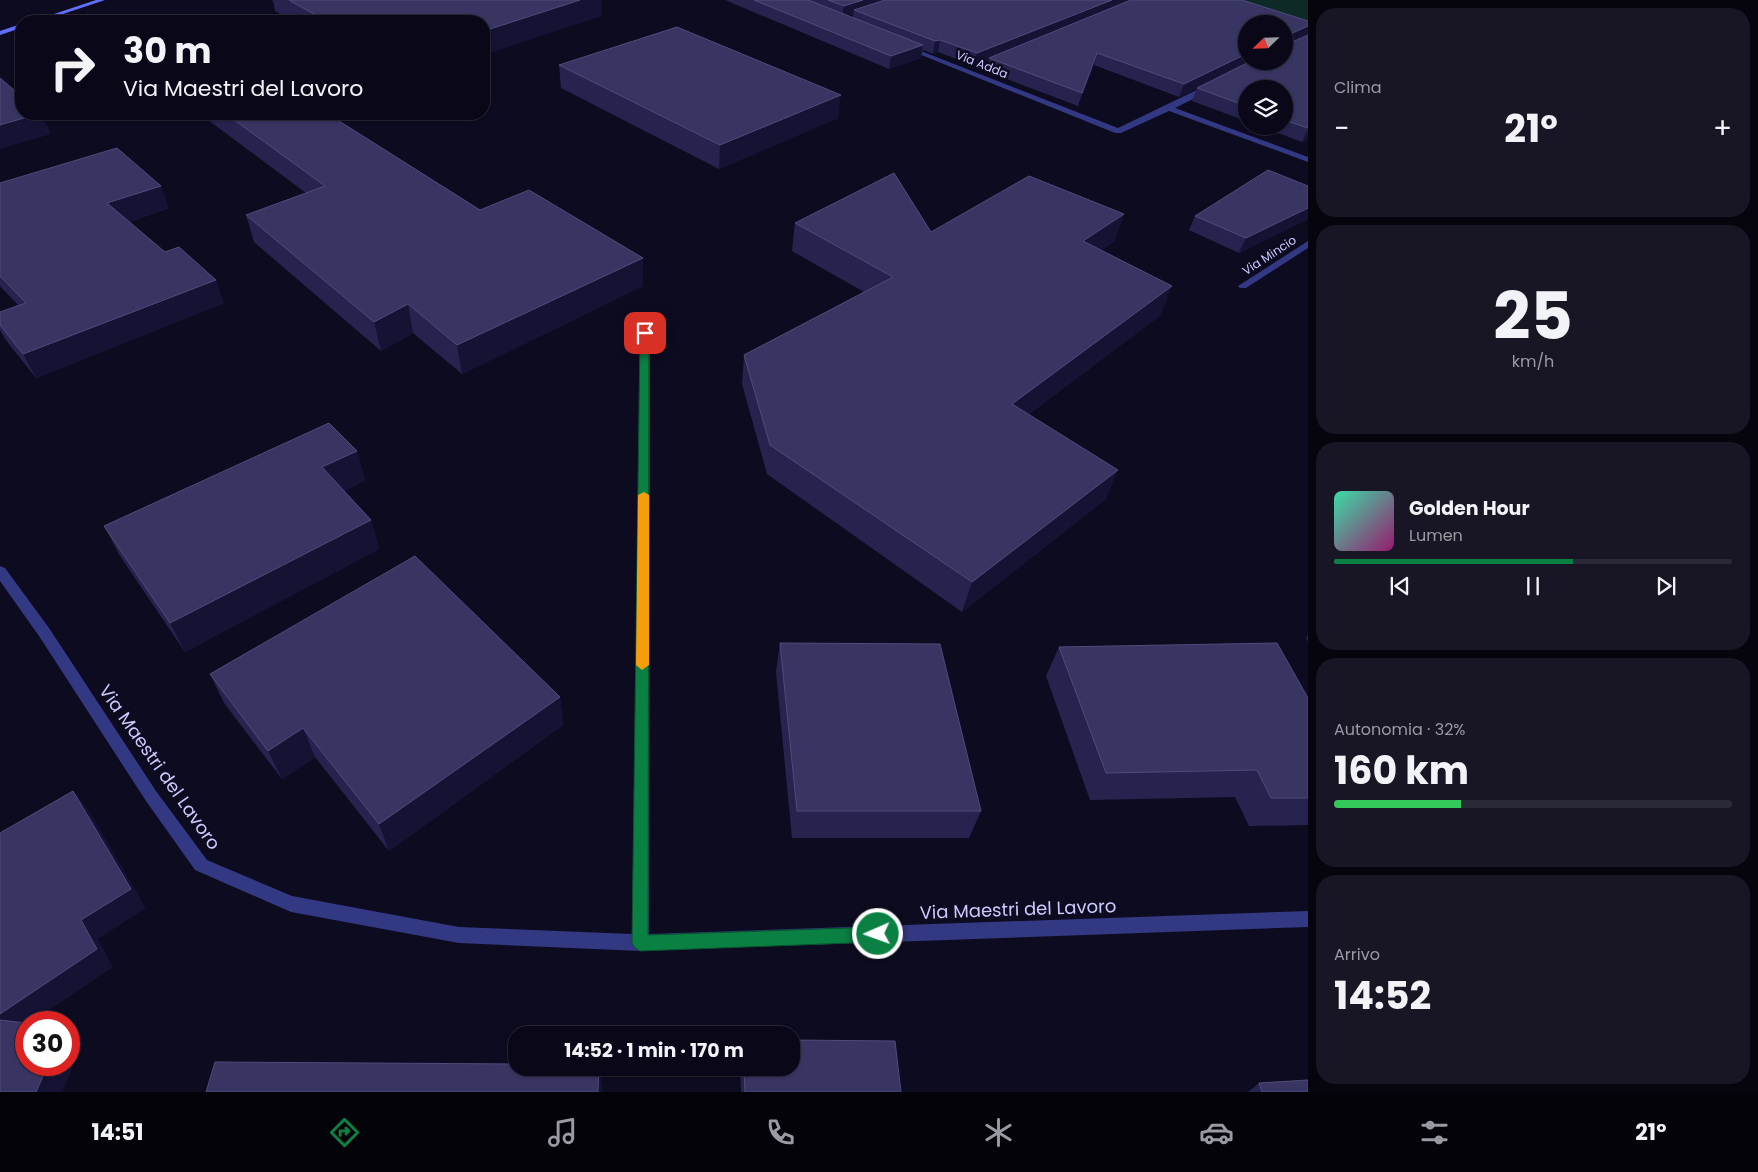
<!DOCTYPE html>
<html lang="it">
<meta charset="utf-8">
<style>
:root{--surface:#0a0818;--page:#181625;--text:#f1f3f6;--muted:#999aa2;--line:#2a2937;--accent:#0b8043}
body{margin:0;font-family:Poppins,sans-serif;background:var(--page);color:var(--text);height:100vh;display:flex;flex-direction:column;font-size:19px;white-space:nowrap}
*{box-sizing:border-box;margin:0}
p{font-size:16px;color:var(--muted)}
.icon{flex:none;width:28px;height:28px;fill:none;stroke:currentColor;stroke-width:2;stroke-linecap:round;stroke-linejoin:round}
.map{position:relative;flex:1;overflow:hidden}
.details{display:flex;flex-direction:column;gap:8px;padding:8px;background:#06040d;width:450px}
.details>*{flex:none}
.banner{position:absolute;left:15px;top:15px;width:475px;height:105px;border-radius:20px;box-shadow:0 1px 4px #0004,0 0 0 1px var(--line);background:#0a0818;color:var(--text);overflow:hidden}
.needle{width:32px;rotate:247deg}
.controls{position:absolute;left:1238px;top:15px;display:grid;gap:10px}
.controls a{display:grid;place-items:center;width:55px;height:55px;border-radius:50%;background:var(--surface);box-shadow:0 1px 4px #0004,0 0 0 1px var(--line);font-size:25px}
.speed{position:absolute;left:15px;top:1011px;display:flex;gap:10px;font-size:25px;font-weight:700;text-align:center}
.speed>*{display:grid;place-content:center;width:65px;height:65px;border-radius:50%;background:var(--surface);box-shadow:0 1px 4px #0004,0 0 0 1px var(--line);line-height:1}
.speed .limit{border:8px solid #d22;background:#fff;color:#111}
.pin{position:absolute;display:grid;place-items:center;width:42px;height:42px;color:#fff;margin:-21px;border-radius:10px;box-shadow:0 2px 8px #0006}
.me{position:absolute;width:55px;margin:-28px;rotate:268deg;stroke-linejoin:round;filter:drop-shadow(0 0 4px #0008)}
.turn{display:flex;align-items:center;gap:18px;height:105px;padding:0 25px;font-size:22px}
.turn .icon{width:65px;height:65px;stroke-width:2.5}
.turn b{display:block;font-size:35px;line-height:42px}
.big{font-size:38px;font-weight:700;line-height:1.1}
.details .card{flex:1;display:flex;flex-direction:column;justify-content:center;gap:8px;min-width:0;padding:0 18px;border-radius:20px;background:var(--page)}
.details .dial{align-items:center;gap:0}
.dial b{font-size:65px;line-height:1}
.song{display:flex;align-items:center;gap:15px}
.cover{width:60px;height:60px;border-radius:8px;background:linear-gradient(135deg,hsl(160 70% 55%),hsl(320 70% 35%))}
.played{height:5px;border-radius:2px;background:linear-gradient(90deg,var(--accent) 60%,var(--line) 60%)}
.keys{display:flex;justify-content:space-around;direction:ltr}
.heat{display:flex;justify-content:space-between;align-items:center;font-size:28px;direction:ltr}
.charge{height:8px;border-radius:4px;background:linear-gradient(90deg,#34c759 32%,var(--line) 0)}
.trip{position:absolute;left:508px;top:1026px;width:292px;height:50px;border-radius:20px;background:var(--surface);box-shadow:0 1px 4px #0004,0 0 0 1px var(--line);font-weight:700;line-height:50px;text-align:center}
.tab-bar{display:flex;height:80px;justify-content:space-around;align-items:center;background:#04030a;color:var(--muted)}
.tab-bar .icon{width:35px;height:35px}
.tab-bar .active{color:var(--accent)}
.tab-bar b{font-size:22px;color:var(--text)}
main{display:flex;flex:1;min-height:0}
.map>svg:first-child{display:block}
.green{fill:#0e2a26}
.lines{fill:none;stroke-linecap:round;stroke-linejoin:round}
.minor{fill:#333882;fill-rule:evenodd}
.secondary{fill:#616eff;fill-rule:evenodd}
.wall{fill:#26234f;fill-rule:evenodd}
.shaded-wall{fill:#151234}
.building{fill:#383562;stroke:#4f4c7b}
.route{fill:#0b8043;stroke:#07532c}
.slow{fill:#f59e0b}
.labels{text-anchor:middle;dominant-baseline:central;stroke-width:5;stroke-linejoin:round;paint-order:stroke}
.far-street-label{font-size:12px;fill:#cbcaff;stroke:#0d0b20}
.near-street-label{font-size:18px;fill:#cbcaff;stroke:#0d0b20}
</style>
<main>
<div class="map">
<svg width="1308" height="1092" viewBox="0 0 1308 1092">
<rect width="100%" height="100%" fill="#0d0b20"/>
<path class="green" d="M1232,0h76v22z"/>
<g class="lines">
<g class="minor">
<path d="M904,46h4l210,82 87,-42h6v4l-36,18 133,49v5l-139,-51 -48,22h-6l-211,-85z"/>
<path d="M1308,241v7l-62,40h-6l-2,-2z"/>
<path d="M659,317l5,3 -14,14 -1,600 659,-23v16l-668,24 -181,-8 -168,-31 -96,-42 -49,-69 -107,-165 -39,-55v-15l5,2 44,60 107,163 51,69 85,36 167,31 173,7 8,-601 16,-15z"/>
</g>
<g class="secondary">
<path d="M96,0h9l-63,21h-9z"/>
<path d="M21,24v4l-21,7v-4z"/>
</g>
</g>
<g class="wall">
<path d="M271,0h331v16l-118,5h-192l-17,-10 -2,-10z"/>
<path d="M725,0h517l66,21v118l-6,3 -43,-16h25v-37h-38v32l-54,-20 5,-13 9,-4 -27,13 -85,-32 -16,41 -92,-35 3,-11 -15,6 -36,-14 -5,2 -10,-4 -2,8 -32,11zM853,14v4l-5,-2zM1284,24v37h-38z"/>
<path d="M559,65l279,53 -119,51 -158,-81z"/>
<path d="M200,114h128l152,96 163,48v28l-181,88 -49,-41 -32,18 -127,-109 -8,-27 60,-22z"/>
<path d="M0,183l169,25 -40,14 95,81 -188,75 -31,-39 -5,-9v-18l18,-7 -18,-19z"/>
<path d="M1308,186v33l-69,34 -50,-23 6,-14z"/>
<path d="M1124,214l-10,28 -13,8 60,65 -132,99 77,85 -144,113 -195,-138 -25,-90 2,-29 120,-63 -72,-41 3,-28 136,9z"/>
<path d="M357,451l8,29 -21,11 27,29 8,29 -194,103 -65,-96 -16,-30z"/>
<path d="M1308,635v7l-2,-4z"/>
<path d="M780,643l201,168 -12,27h-177l-16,-166z"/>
<path d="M1059,647l249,51v127l-59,1 -14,-29 -145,3 -44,-124z"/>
<path d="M210,674l350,23 3,28 -174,126 -74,-94 -33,22 -58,-76z"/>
<path d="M740,1068h51l110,24h-160z"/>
<path d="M1259,1083l49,9h-60z"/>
</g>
<g class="shaded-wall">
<path d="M580,0h22v16l-118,39v-24z"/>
<path d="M863,0h34l-43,10 -1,4 -11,4 2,-12z"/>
<path d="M1112,0h26l-149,58v2l-15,6 3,-13z"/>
<path d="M1308,26v8l-1,2 -23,11 4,-12z"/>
<path d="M940,40l-2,12 -5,2 2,-13z"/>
<path d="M923,45l-2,13 -32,11 2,-13z"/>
<path d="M1097,53l-3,12 -16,41 4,-13z"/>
<path d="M1246,54v7h7l-74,36 5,-13z"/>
<path d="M841,95l-3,23 -119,51 1,-24z"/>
<path d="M38,114h4l9,20 -51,15v-24z"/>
<path d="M1308,130v9l-6,3z"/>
<path d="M161,186l8,22 -53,18 -9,-23z"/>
<path d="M1308,208v11l-69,34 7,-15z"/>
<path d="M1124,214l-10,28 -40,27 9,-28z"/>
<path d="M643,258v28l-181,88 -5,-29z"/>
<path d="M216,280l8,23 -188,75 -13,-24z"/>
<path d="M1172,286l-11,29 -158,118 9,-29z"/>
<path d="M408,304l5,29 -32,18 -7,-29z"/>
<path d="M357,451l8,29 -34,17 -9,-30z"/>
<path d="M1118,470l-12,29 -144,113 10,-30z"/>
<path d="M371,520l8,29 -194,103 -15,-29z"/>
<path d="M560,697l3,28 -174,126 -10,-27z"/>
<path d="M303,728l12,29 -33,22 -14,-28z"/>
<path d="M73,791l16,20 57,97 -48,31 15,28 -81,55h-6v5l-26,-1v-12z"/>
<path d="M69,1031l14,13 -21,48h-26l12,-27h21z"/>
<path d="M600,1068l2,18v6h-4z"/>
</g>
<g class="building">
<path d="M289,0h291l-96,31v-10h-158z"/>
<path d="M754,0h54l115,45 -32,11z"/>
<path d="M828,0h35l-19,6z"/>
<path d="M885,0h227l-135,53 -37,-13 -5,1 -81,-31z"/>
<path d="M1131,0h111l66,21v5l-20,9 -1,7 3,1 18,-8v93l-24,-8v-31h-38v17l-49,-18 54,-27h33v-37h-38v30l-62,30 -87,-31 -15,40 -93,-35z"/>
<path d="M677,27l164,68 -121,50 -161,-80z"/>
<path d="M0,78l21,18v18h17l-38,11z"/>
<path d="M226,114h102l152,96 49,-20 114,68 -186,87 -49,-41 -34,18 -128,-107 79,-29z"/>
<path d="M117,148l44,38 -54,17 58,49 14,-5 37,33 -193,74 -23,-29v-13l26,-9 -26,-27v-93z"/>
<path d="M1268,170l40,16v22l-62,30 -51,-22z"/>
<path d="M894,173l37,59 98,-56 95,38 -41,27 89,45 -160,118 106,66 -146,112 -202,-137 -26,-90 149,-78 -98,-54z"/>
<path d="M329,423l28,28 -35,16 49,53 -201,103 -66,-97z"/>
<path d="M415,556l145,141 -181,127 -76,-96 -35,23 -58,-77z"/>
<path d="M780,643l160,1 41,167h-184z"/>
<path d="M1277,643l31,55v100h-37l-14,-28 -151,3 -47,-126z"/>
<path d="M73,791l58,98 -50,31 16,29 -97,65v-181z"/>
<path d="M0,1020l26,3v42h22l-12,27h-36z"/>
<path d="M791,1040l104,1 6,51h-156l-1,-24h47z"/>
<path d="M215,1062l301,2v4h83l-1,24h-392z"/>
<path d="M1308,1080v12h-46l-3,-9z"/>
</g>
<path class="route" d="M645,330l4,3 -1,602 230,-8 5,2 3,5 -3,6 -5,2 -238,9 -5,-3 -3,-5 8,-610z"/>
<path class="slow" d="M644,492l5,3v170l-7,5 -6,-5 2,-170z"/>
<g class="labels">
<g class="far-street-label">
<text transform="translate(982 64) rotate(22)">Via Adda</text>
<text transform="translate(1269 255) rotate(-33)">Via Mincio</text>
</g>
<g class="near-street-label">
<text transform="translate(160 767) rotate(55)">Via Maestri del Lavoro</text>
<text transform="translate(1018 909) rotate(-2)">Via Maestri del Lavoro</text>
</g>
</g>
</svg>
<div class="controls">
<a><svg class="needle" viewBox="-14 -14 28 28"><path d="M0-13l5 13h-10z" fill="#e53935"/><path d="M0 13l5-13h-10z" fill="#999aa2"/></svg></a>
<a><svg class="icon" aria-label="layers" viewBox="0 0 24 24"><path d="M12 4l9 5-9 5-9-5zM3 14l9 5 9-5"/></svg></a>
</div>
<div class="speed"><div class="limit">30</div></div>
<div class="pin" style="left:645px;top:333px;background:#d93025"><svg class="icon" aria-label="arrive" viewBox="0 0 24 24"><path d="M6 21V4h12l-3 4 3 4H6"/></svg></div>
<svg class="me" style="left:878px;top:934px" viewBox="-20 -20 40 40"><circle r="17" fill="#0b8043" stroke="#fff" stroke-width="3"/><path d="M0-11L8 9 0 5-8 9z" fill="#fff"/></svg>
<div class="trip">14:52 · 1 min · 170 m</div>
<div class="banner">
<div class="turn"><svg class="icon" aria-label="right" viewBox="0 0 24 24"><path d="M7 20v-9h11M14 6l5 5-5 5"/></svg><div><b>30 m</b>Via Maestri del Lavoro</div></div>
</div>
</div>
<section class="details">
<div class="card"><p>Clima</p>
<div class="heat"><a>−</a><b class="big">21°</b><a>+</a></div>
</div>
<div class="card dial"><b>25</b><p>km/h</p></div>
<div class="card">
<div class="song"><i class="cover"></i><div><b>Golden Hour</b><p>Lumen</p></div></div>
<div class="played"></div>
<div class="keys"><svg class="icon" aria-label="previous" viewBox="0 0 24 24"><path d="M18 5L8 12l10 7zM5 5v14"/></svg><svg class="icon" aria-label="pause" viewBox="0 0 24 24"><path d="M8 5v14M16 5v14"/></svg><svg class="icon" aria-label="next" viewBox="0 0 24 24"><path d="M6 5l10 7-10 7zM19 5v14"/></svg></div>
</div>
<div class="card"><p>Autonomia · 32%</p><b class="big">160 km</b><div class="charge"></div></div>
<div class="card"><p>Arrivo</p><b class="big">14:52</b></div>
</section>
</main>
<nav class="tab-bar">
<b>14:51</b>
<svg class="icon active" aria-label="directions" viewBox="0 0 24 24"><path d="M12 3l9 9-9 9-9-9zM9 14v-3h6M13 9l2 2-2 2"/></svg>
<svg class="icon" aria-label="music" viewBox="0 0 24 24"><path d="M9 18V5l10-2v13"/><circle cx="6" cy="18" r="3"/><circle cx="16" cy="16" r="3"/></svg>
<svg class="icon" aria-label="phone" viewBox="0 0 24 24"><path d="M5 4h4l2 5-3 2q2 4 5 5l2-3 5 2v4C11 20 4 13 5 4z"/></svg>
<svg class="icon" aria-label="climate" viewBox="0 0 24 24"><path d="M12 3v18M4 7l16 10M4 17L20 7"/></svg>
<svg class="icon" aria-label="car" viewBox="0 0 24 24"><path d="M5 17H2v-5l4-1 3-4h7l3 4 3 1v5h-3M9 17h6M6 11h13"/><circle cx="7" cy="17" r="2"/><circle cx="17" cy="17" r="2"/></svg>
<svg class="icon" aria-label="filters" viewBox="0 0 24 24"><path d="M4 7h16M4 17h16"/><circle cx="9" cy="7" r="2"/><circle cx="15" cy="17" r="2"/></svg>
<b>21°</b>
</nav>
